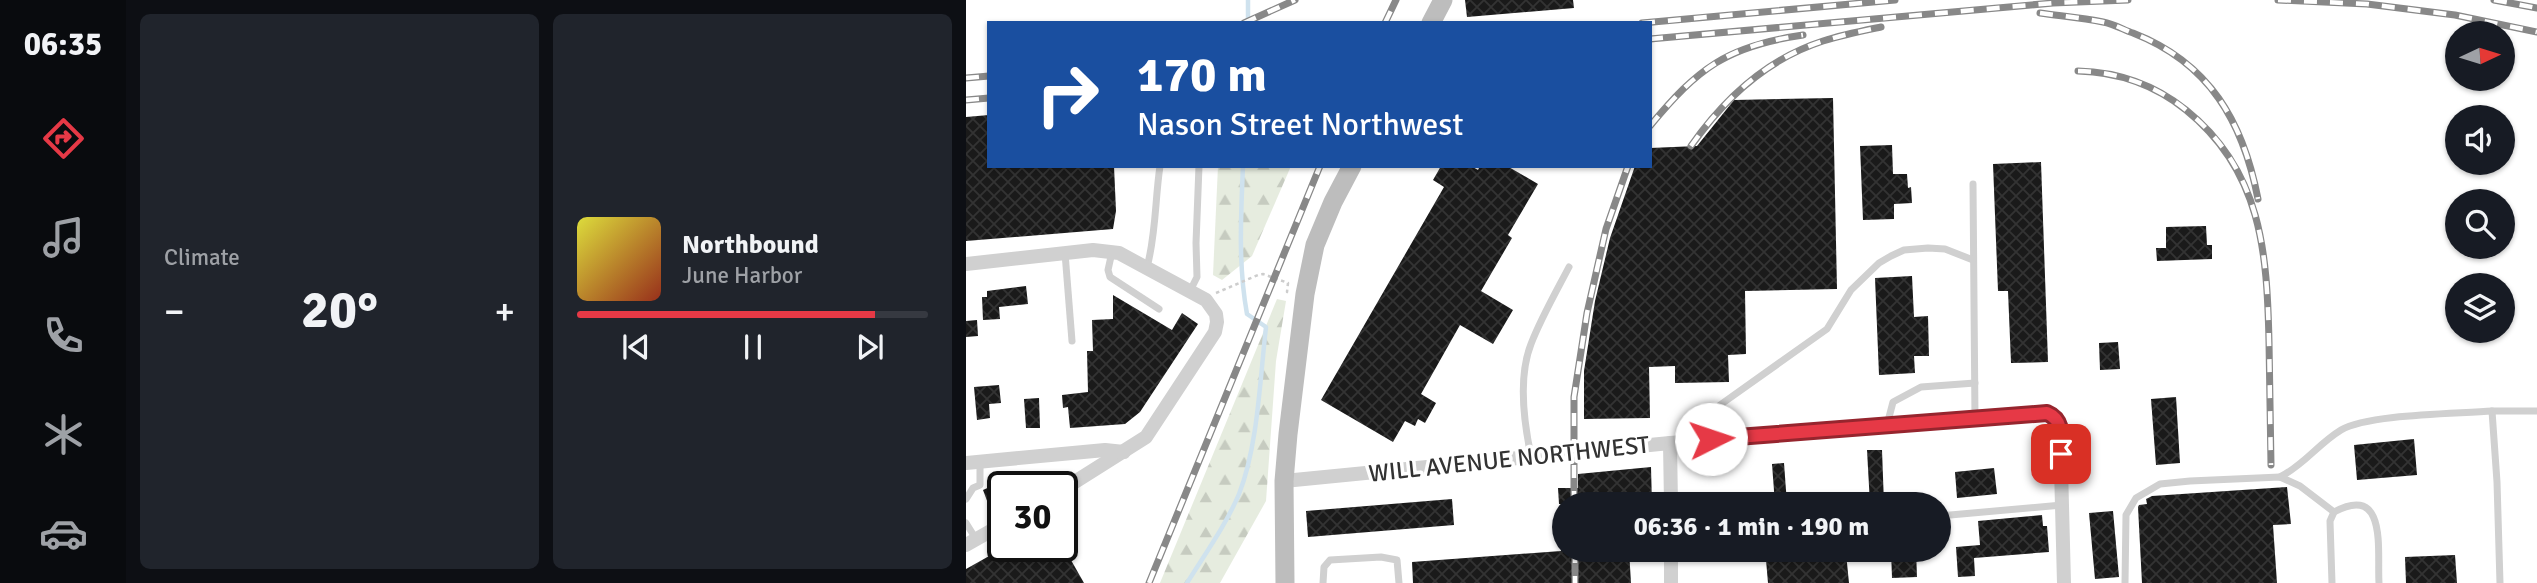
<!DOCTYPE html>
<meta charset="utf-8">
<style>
:root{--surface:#171b24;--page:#20242c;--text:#f1f3f6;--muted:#9ea1a6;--line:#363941;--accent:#e63946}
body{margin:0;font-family:Signika,sans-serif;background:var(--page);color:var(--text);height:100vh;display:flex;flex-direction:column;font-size:26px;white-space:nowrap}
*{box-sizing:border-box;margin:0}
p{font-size:23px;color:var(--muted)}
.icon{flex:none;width:38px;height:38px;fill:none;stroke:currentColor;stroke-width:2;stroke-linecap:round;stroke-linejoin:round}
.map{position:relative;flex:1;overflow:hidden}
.drawer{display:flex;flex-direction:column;gap:14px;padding:14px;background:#0d0f14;width:840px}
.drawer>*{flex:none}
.banner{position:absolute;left:21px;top:21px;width:665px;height:147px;border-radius:0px;box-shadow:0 2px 5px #0004;background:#1a4fa0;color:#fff;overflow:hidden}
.needle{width:46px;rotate:86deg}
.controls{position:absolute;left:1479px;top:21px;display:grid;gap:14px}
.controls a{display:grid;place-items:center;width:70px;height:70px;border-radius:50%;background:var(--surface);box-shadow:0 2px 5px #0004;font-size:35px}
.speed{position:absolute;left:21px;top:471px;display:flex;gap:14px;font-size:35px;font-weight:700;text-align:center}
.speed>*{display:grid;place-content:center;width:91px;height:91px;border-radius:50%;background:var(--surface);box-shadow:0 2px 5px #0004;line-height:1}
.speed .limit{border:4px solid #111;border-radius:10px;background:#fff;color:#111}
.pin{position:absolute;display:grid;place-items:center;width:60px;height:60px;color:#fff;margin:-30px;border-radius:14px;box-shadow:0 4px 10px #0006}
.me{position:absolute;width:77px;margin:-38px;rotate:86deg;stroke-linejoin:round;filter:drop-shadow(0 0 5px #0008)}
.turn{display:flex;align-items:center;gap:24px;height:147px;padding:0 35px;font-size:32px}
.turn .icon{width:91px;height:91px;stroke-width:2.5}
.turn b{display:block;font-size:49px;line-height:60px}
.big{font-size:52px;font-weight:800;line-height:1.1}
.drawer .tile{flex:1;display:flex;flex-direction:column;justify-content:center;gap:10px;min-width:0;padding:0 24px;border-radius:10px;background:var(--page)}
.song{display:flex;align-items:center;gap:21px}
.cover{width:84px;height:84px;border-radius:10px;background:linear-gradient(135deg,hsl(60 70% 55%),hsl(10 70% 35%))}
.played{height:7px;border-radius:4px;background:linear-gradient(90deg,var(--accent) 85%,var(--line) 85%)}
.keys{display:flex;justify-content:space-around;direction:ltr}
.heat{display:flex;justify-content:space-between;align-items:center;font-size:38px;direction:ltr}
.drawer .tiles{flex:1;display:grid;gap:14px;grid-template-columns:repeat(2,1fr)}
.trip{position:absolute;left:586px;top:492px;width:399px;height:70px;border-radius:35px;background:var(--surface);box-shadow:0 2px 5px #0004;font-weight:800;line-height:70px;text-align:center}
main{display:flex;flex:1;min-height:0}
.dock{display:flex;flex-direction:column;width:126px;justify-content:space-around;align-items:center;background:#090b0e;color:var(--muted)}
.dock .icon{width:49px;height:49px}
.dock .on{color:var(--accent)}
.dock b{font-size:32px;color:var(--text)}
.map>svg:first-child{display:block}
.forest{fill:url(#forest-firs)}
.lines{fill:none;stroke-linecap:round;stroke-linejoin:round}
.stream{stroke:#cfe2ee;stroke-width:4.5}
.building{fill:url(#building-cross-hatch)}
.path{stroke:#cdcdcd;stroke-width:2.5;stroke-dasharray:3.5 3.5;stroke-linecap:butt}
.lane{stroke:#d0d0d0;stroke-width:7}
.street{stroke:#d0d0d0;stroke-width:14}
.secondary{stroke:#bdbdbd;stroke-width:19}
.rail-casing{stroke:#888;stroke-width:7}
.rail{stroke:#fff;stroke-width:4.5;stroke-dasharray:13;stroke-linecap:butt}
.route-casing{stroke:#96252e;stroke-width:18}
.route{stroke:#e63946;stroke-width:12}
.labels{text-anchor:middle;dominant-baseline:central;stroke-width:7;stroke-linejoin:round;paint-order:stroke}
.street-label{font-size:24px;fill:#333;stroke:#fff}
</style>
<main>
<nav class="dock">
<b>06:35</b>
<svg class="icon on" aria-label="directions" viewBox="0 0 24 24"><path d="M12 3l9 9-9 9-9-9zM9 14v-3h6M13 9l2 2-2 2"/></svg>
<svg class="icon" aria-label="music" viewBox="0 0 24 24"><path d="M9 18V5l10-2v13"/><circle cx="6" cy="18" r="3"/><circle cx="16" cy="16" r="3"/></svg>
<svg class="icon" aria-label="phone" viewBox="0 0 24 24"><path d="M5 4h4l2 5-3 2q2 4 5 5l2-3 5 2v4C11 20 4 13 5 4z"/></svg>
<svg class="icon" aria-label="climate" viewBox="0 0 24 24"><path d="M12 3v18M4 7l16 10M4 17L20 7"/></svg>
<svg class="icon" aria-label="car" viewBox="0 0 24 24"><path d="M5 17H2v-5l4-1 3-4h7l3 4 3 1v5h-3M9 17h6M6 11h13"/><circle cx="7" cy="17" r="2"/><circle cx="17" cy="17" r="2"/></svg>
</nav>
<section class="drawer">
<div class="tiles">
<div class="tile"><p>Climate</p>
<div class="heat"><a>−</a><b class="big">20°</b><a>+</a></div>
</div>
<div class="tile">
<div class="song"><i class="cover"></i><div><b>Northbound</b><p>June Harbor</p></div></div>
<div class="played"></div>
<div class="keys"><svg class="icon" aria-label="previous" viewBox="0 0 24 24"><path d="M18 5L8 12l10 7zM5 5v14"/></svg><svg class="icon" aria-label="pause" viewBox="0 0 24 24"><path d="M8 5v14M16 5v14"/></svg><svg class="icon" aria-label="next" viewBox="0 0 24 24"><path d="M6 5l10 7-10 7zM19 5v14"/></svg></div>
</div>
</div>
</section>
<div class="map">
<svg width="1571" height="583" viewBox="0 0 1571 583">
<defs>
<pattern id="forest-firs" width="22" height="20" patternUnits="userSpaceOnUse" patternTransform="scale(1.75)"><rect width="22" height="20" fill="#e6ecdf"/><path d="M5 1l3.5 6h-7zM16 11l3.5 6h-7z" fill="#c6cbc0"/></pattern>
<pattern id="building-cross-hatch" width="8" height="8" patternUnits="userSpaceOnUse" patternTransform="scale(1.75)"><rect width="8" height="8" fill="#1a1a1a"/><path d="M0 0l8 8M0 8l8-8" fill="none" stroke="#333"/></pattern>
</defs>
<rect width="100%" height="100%" fill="#fff"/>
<g class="forest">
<path d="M252,166h73l-39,90 -30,24 -9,-5z"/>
<path d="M311,299l9,2 -10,60 -10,140 -46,82h-60z"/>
</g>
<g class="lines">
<g class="stream">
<path d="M282,23v-23"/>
<path d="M221,583c18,-29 39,-58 52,-89 19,-48 21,-116 27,-167l-19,-13c-9,-49 -6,-99 -4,-148"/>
</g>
</g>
<g class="building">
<path d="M499,0h108l1,8 -107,9z"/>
<path d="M867,98l4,191 -92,2 1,63 -18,1 1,27 -54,1v-17l-26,1 1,51 -66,1v-48l11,-70 15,-63 25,-72h15v-18l47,-2 37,-46z"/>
<path d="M23,115v51h125l2,45 -3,18 -147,12v-124z"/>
<path d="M926,145l1,29h14l1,14 3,-1 1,16 -18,1v15l-31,1 -3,-74z"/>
<path d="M1075,162l7,200 -37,1 -3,-72h-10l-5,-127z"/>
<path d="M475,166h30l7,4 2,-4h27l31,18 -30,51 4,3 -31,53 32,19 -20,34 -33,-19 -39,69 15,9 -11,20 -7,-4 -3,7 -10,-5 -12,21 -72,-42 123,-213 -11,-7z"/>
<path d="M1240,226l1,19h5v14l-55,2 -1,-13h10v-21z"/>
<path d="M946,276l2,41 14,-1 1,40h-15l1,17 -36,2 -4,-97z"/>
<path d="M60,286l2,18 -29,3 1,12 -17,1 -1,-23h5v-6z"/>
<path d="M147,295l59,35 10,-17 16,11 -58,88 -15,12 -55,4 -2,-21 -5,1 -1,-13 26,-3 -1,-41h6l-1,-31 21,-1z"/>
<path d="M11,320l1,16 -12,1v-16z"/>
<path d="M1152,342l2,27 -20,1 -1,-27z"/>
<path d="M33,385l2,18 -12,1 1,14 -13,2 -3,-33z"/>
<path d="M1210,397l4,66 -24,2 -5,-66z"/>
<path d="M73,398l1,30h-14l-2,-29z"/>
<path d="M1448,439l3,36 -60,5 -3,-35z"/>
<path d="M901,450h15l2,54h-14z"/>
<path d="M818,463l3,41h-12l-3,-40z"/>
<path d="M685,467l1,37h-93l-1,-16h20v-14z"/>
<path d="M1028,468l3,26 -40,4 -2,-26z"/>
<path d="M37,481v19l-14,6 -6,-16z"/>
<path d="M1321,487l4,37 -18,1 4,58h-135l-4,-76 1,-2 8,-1 -1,-5 6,-3z"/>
<path d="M486,499l2,26 -146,12 -2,-26z"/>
<path d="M1147,511l6,66 -24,2 -6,-66z"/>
<path d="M1076,515l1,11h4l2,26 -75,6 1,18 -17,1 -2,-30 24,-2 -2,-24z"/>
<path d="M41,546h56l21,37h-118v-14z"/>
<path d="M595,550h68l2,33h-218l-1,-21 149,-11z"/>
<path d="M829,550h18l1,6 32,-3 3,30h-81l-2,-23 29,-3z"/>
<path d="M925,550h25l1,27 -25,1z"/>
<path d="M1489,555l2,28h-51l-1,-26z"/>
</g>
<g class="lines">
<path class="path" d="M250,293l42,-18 5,-1 25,9 -1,9h4"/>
<g class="lane">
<path d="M1007,184l2,234"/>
<path d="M146,252l-4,18 2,7 49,32"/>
<path d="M99,253l7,88"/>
<path d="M181,267c9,-32 8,-68 13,-101"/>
<path d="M224,291l7,-14 -1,-34 3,-77"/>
<path d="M921,425l6,-23 28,-15 54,-4"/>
<path d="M745,439l2,-21 7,-13 107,-76 24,-39 28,-27 12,-7 13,-6 24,-2 17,1 28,11"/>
<path d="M565,456c-7,-33 -13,-79 0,-112 10,-26 25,-52 38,-77"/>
<path d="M1314,477c24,-12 38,-33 61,-47 27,-16 116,-16 151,-19"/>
<path d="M0,499l7,-11 7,-3v-23"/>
<path d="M973,516l123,-11"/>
<path d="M0,523l10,16"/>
<path d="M357,583l1,-16 6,-7 51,-3 16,3 2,23"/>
<path d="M1159,583l1,-68 10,-17 24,-14 30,-3 90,-4 20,9 34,26"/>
<path d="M1366,583l-2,-62 4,-9c54,-29 43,39 45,71"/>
<path d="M1534,583l-3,-101 -5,-71h45"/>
</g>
<g class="street">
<path d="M0,264l127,-14 26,3 87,47 10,14 1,8 -2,10 -69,105 -84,53"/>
<path d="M704,443l1,61"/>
<path d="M0,463l139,-13 19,2"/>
<path d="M318,481l386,-38 377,-30c8,4 12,7 13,16l4,154"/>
<path d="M0,545l37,-21"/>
<path d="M705,550v33"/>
</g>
<g class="secondary">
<path d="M465,23l12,-23"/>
<path d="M319,583l-1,-102 4,-47 17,-140 10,-49 18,-43 19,-36"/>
</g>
<g class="rail-casing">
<g id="rail">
<path d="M1312,0l89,4 88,11 82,17"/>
<path d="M1528,0l43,8"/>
<path d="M1074,13c21,3 43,5 63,9 11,2 21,8 30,11 77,30 110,89 125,166"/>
<path d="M278,23l51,-23"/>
<path d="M419,23l11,-23"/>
<path d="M676,23l253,-23"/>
<path d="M684,39l403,-36 75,-3"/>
<path d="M1112,71c41,1 77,14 108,39 76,61 81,143 83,232 1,41 1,82 2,123"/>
<path d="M0,78l23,-2"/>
<path d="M0,100l23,-2"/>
<path d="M684,126c48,-58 77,-80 153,-91"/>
<path d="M725,146c33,-47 76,-87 132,-105 19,-6 39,-10 58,-14"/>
<path d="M608,504v-107l13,-84 19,-84 22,-63"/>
<path d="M609,550v33"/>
<path d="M183,583l171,-417"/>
</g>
</g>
<use href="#rail" class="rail"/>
</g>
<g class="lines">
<g class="route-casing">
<path id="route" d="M745,439l336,-26c17,7 14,25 14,41"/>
</g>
<use href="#route" class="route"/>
</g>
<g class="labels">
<g class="street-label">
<text transform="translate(543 459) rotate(-6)">WILL AVENUE NORTHWEST</text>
</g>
</g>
</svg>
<div class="controls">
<a><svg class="needle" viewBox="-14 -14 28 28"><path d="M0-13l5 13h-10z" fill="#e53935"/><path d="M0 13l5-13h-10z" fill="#9ea1a6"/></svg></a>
<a><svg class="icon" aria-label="sound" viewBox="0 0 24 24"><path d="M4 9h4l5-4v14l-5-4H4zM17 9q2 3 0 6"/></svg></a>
<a><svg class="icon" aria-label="search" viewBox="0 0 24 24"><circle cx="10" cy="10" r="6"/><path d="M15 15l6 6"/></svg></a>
<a><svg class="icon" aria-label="layers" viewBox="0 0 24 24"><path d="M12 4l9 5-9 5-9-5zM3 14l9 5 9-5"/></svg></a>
</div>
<div class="speed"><div class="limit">30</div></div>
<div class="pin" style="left:1095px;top:454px;background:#d93025"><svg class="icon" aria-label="arrive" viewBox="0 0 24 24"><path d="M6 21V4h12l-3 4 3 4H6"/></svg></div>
<svg class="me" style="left:745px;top:439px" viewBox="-20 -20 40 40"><circle r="19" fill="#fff"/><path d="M0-13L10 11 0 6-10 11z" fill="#e63946"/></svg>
<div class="trip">06:36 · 1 min · 190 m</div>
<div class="banner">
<div class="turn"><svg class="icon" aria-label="right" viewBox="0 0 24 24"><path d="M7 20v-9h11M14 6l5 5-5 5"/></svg><div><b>170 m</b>Nason Street Northwest</div></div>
</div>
</div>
</main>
